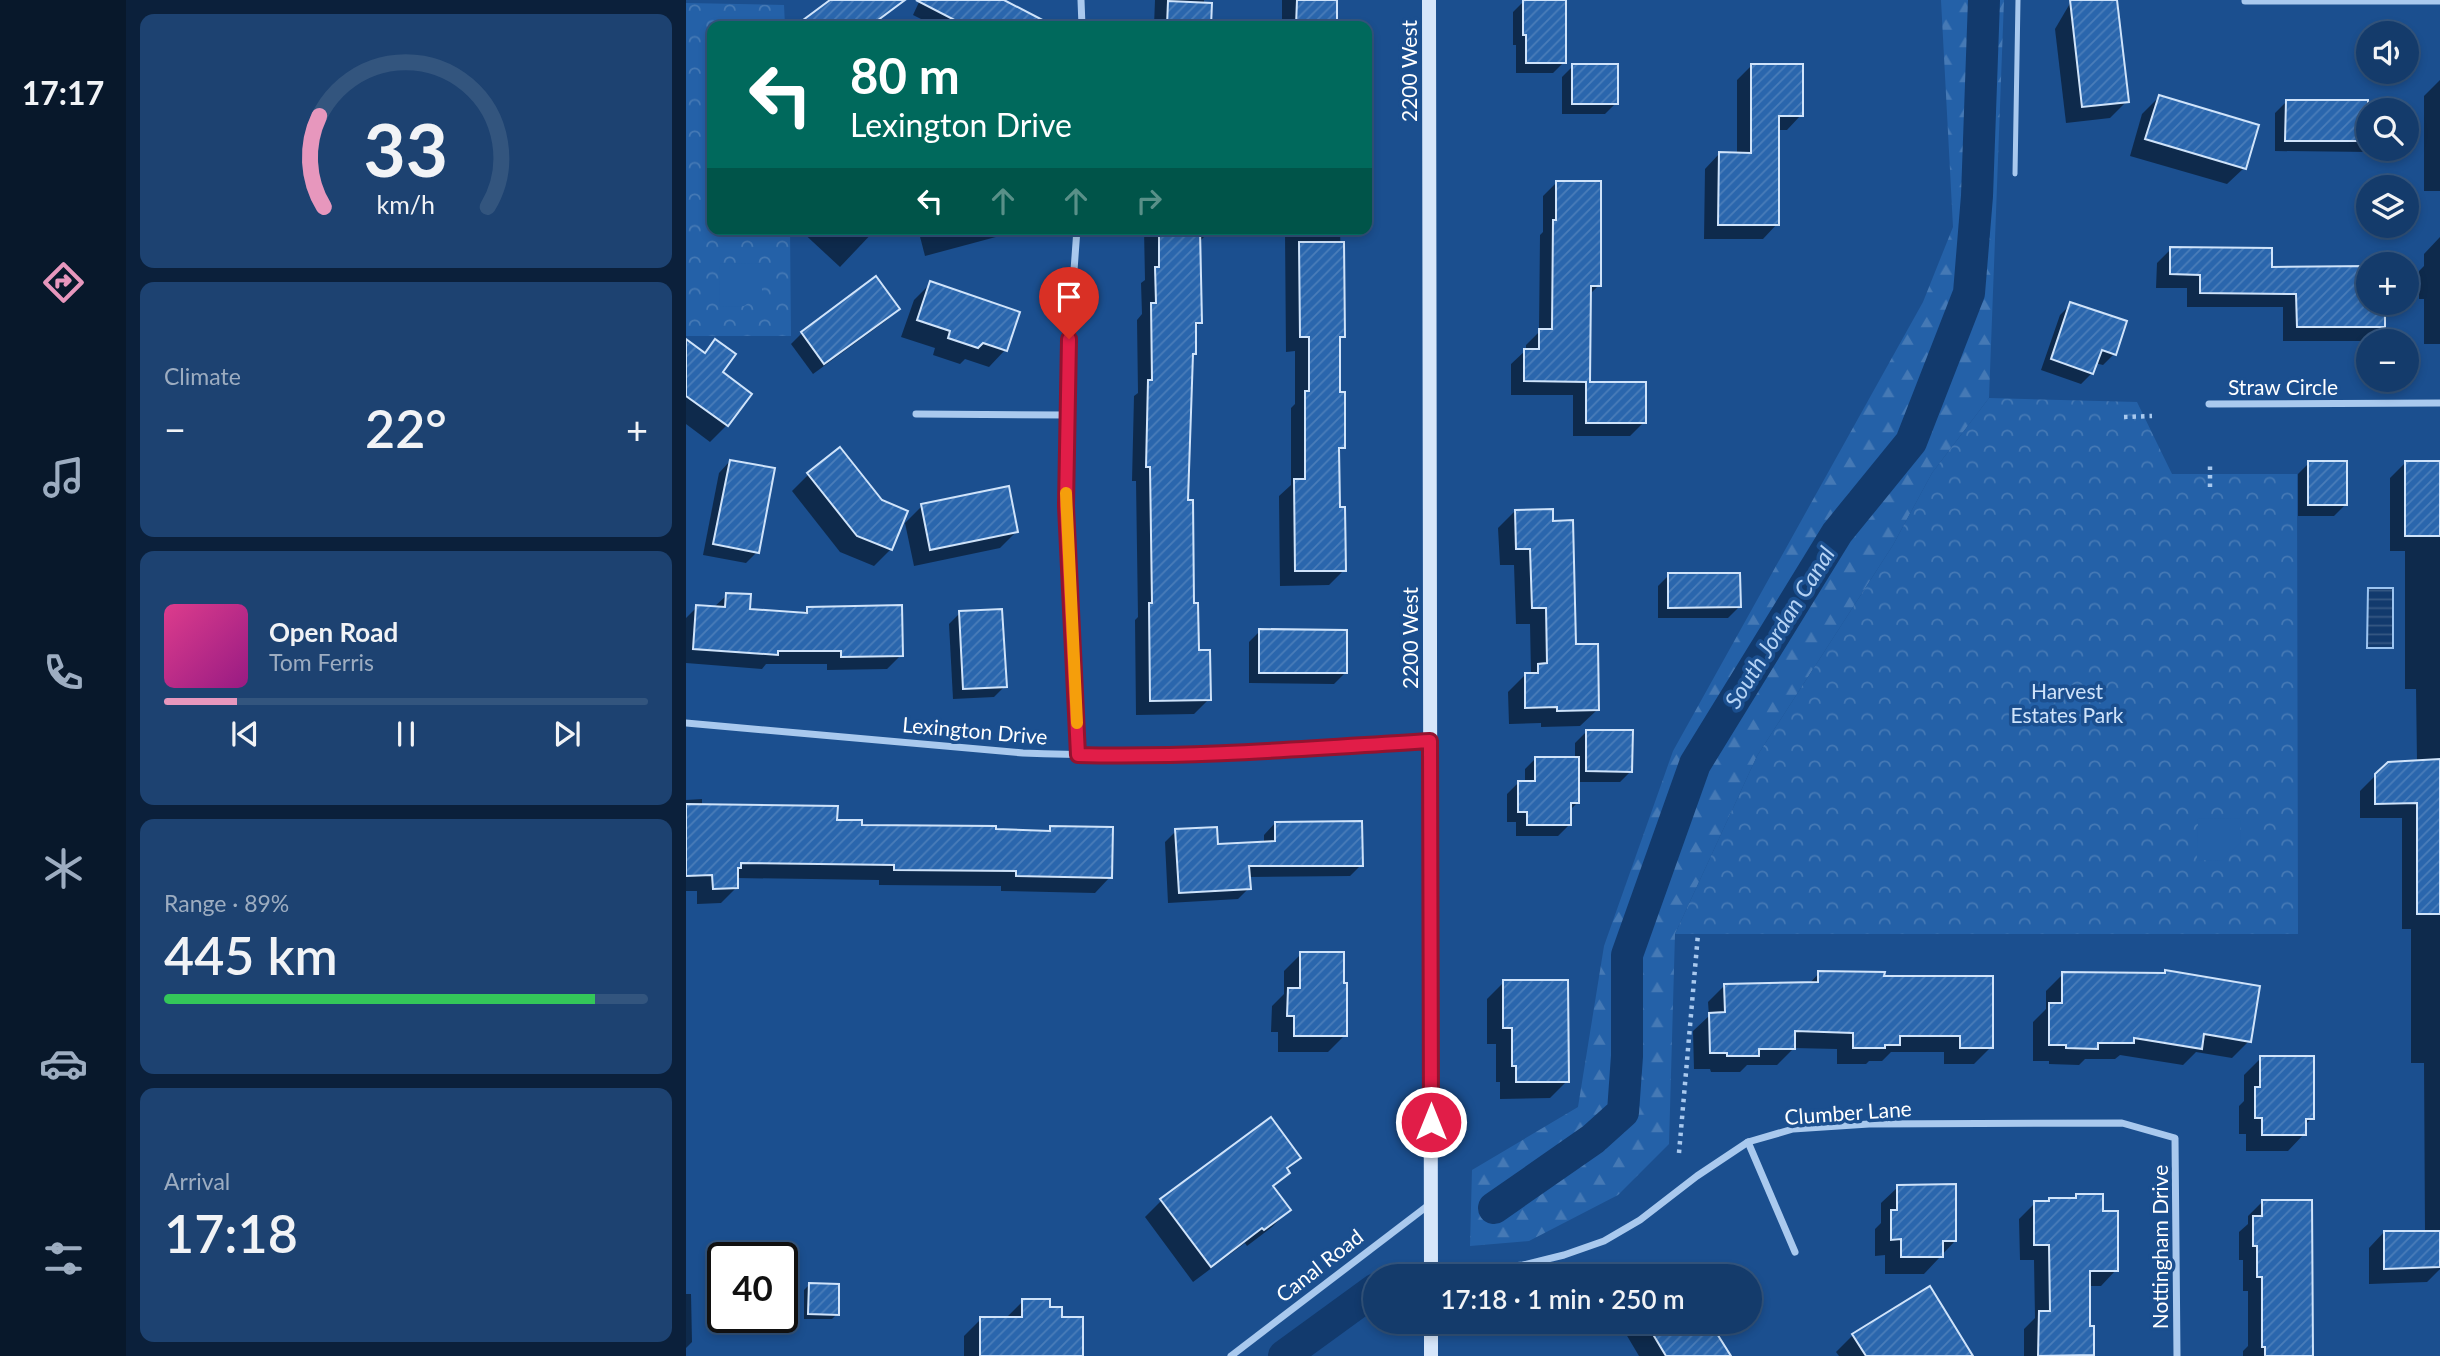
<!DOCTYPE html>
<meta charset="utf-8">
<style>
:root{--surface:#143b6b;--page:#1d4271;--text:#f1f3f6;--muted:#9dadc1;--line:#33557e;--accent:#e797bd}
body{margin:0;font-family:Lato,sans-serif;background:var(--page);color:var(--text);height:100vh;display:flex;flex-direction:column;font-size:26px;white-space:nowrap}
*{box-sizing:border-box;margin:0}
p{font-size:23px;color:var(--muted)}
.icon{flex:none;width:38px;height:38px;fill:none;stroke:currentColor;stroke-width:2;stroke-linecap:round;stroke-linejoin:round}
.map{position:relative;flex:1;overflow:hidden}
.panel{display:flex;flex-direction:column;gap:14px;padding:14px;background:#0b203b;width:560px}
.panel>*{flex:none}
.hud{position:absolute;left:21px;top:21px;width:665px;height:214px;border-radius:14px;box-shadow:0 4px 10px #0003,0 0 0 2px var(--line);background:#00695c;color:#fff;overflow:hidden}
.controls{position:absolute;left:1670px;top:21px;display:grid;gap:14px}
.controls a{display:grid;place-items:center;width:63px;height:63px;border-radius:50%;background:var(--surface);box-shadow:0 4px 10px #0003,0 0 0 2px var(--line);font-size:35px}
.speed{position:absolute;left:21px;top:1242px;display:flex;gap:14px;font-size:35px;font-weight:700;text-align:center}
.speed>*{display:grid;place-content:center;width:91px;height:91px;border-radius:50%;background:var(--surface);box-shadow:0 4px 10px #0003,0 0 0 2px var(--line);line-height:1}
.speed .limit{border:4px solid #111;border-radius:10px;background:#fff;color:#111}
.pin{position:absolute;display:grid;place-items:center;width:60px;height:60px;color:#fff;margin:-72px -30px;border-radius:50% 50% 50% 0;rotate:-45deg;box-shadow:0 0 7px #0007}
.pin .icon{rotate:45deg}
.me{position:absolute;width:77px;margin:-38px;rotate:0deg;stroke-linejoin:round;filter:drop-shadow(0 0 5px #0008)}
.turn{display:flex;align-items:center;gap:24px;height:147px;padding:0 28px;font-size:32px}
.turn .icon{width:91px;height:91px;stroke-width:2.5}
.turn b{display:block;font-size:49px;line-height:60px}
.lanes{display:flex;align-items:center;height:66px;padding:0 28px;background:#0003;justify-content:center;gap:35px;direction:ltr}
.lanes .off{opacity:.35}
.big{font-size:52px;font-weight:600;line-height:1.1}
.panel .tile{flex:1;display:flex;flex-direction:column;justify-content:center;gap:10px;min-width:0;padding:0 24px;border-radius:14px;background:var(--page)}
.panel .dial{align-items:center;gap:0}
.dial svg{height:182px;overflow:visible;fill:none;stroke:var(--line);stroke-width:7;stroke-linecap:round;text-anchor:middle}
.dial text{fill:var(--text);stroke:none}
.song{display:flex;align-items:center;gap:21px}
.cover{width:84px;height:84px;border-radius:10px;background:linear-gradient(135deg,hsl(330 70% 55%),hsl(310 70% 35%))}
.played{height:7px;border-radius:4px;background:linear-gradient(90deg,var(--accent) 15%,var(--line) 15%)}
.keys{display:flex;justify-content:space-around;direction:ltr}
.heat{display:flex;justify-content:space-between;align-items:center;font-size:38px;direction:ltr}
.charge{height:10px;border-radius:5px;background:linear-gradient(90deg,#34c759 89%,var(--line) 0)}
.trip{position:absolute;left:677px;top:1264px;width:399px;height:70px;border-radius:35px;background:var(--surface);box-shadow:0 4px 10px #0003,0 0 0 2px var(--line);font-weight:600;line-height:70px;text-align:center}
main{display:flex;flex:1;min-height:0}
.tab-bar{display:flex;flex-direction:column;width:126px;justify-content:space-around;align-items:center;background:#08182b;color:var(--muted)}
.tab-bar .icon{width:49px;height:49px}
.tab-bar .on{color:var(--accent)}
.tab-bar b{font-size:32px;color:var(--text)}
.map>svg:first-child{display:block}
.forest{fill:url(#forest-firs)}
.park{fill:url(#park-crowns)}
.pitch{fill:#2461a8}
.water{fill:url(#water-rules);stroke:#9cc4f0;stroke-width:2}
.shadow{fill:#0007}
.lines{fill:none;stroke-linecap:round;stroke-linejoin:round}
.canal{stroke:#123a6d;stroke-width:32}
.building{fill:url(#building-hatch);stroke:#cfe3fa;stroke-width:2}
.path{stroke:#a9c9ee;stroke-width:4.5;stroke-dasharray:3.5 5;stroke-linecap:butt}
.lane{stroke:#a9c9ee;stroke-width:5}
.street{stroke:#a9c9ee;stroke-width:7}
.secondary{stroke:#d6e6fa;stroke-width:14}
.route-casing{stroke:#92132f;stroke-width:18}
.route{stroke:#e11d48;stroke-width:12}
.slow{stroke:#f59e0b;stroke-width:12}
.labels{text-anchor:middle;dominant-baseline:central;stroke-width:7;stroke-linejoin:round;paint-order:stroke}
.street-label{font-size:21px;fill:#fff;stroke:#1b4f8f}
.park-label{font-size:21px;fill:#cfe3fa;stroke:#1b4f8f}
.water-label{font-size:23px;font-style:italic;fill:#b5d3f5;stroke:#1b4f8f}
</style>
<main>
<nav class="tab-bar">
<b>17:17</b>
<svg class="icon on" aria-label="directions" viewBox="0 0 24 24"><path d="M12 3l9 9-9 9-9-9zM9 14v-3h6M13 9l2 2-2 2"/></svg>
<svg class="icon" aria-label="music" viewBox="0 0 24 24"><path d="M9 18V5l10-2v13"/><circle cx="6" cy="18" r="3"/><circle cx="16" cy="16" r="3"/></svg>
<svg class="icon" aria-label="phone" viewBox="0 0 24 24"><path d="M5 4h4l2 5-3 2q2 4 5 5l2-3 5 2v4C11 20 4 13 5 4z"/></svg>
<svg class="icon" aria-label="climate" viewBox="0 0 24 24"><path d="M12 3v18M4 7l16 10M4 17L20 7"/></svg>
<svg class="icon" aria-label="car" viewBox="0 0 24 24"><path d="M5 17H2v-5l4-1 3-4h7l3 4 3 1v5h-3M9 17h6M6 11h13"/><circle cx="7" cy="17" r="2"/><circle cx="17" cy="17" r="2"/></svg>
<svg class="icon" aria-label="filters" viewBox="0 0 24 24"><path d="M4 7h16M4 17h16"/><circle cx="9" cy="7" r="2"/><circle cx="15" cy="17" r="2"/></svg>
</nav>
<section class="panel">
<div class="tile dial"><svg viewBox="0 0 100 80">
<path d="M14 69A42 42 0 1 1 86 69"/>
<path d="M14 69A42 42 0 0 1 12 29" stroke="#e797bd"/>
<text x="50" y="56" font-size="32" font-weight="700">33</text>
<text x="50" y="72" font-size="11">km/h</text>
</svg></div>
<div class="tile"><p>Climate</p>
<div class="heat"><a>−</a><b class="big">22°</b><a>+</a></div>
</div>
<div class="tile">
<div class="song"><i class="cover"></i><div><b>Open Road</b><p>Tom Ferris</p></div></div>
<div class="played"></div>
<div class="keys"><svg class="icon" aria-label="previous" viewBox="0 0 24 24"><path d="M18 5L8 12l10 7zM5 5v14"/></svg><svg class="icon" aria-label="pause" viewBox="0 0 24 24"><path d="M8 5v14M16 5v14"/></svg><svg class="icon" aria-label="next" viewBox="0 0 24 24"><path d="M6 5l10 7-10 7zM19 5v14"/></svg></div>
</div>
<div class="tile"><p>Range · 89%</p><b class="big">445 km</b><div class="charge"></div></div>
<div class="tile"><p>Arrival</p><b class="big">17:18</b></div>
</section>
<div class="map">
<svg width="1754" height="1356" viewBox="0 0 1754 1356">
<defs>
<pattern id="forest-firs" width="22" height="20" patternUnits="userSpaceOnUse" patternTransform="scale(1.75)"><rect width="22" height="20" fill="#2461a8"/><path d="M5 1l3.5 6h-7zM16 11l3.5 6h-7z" fill="#4579b5"/></pattern>
<pattern id="park-crowns" width="20" height="18" patternUnits="userSpaceOnUse" patternTransform="scale(1.75)"><rect width="20" height="18" fill="#2461a8"/><path d="M2 6a3 3 0 1 1 6 0M12 15a3 3 0 1 1 6 0" fill="none" stroke="#4579b5"/></pattern>
<pattern id="water-rules" width="6" height="5" patternUnits="userSpaceOnUse" patternTransform="scale(1.75)"><rect width="6" height="5" fill="#123a6d"/><path d="M0 2.5h6" fill="none" stroke="#365883"/></pattern>
<pattern id="building-hatch" width="6" height="6" patternUnits="userSpaceOnUse" patternTransform="scale(1.75)"><rect width="6" height="6" fill="#2a66ad"/><path d="M-1 1l2-2M0 6l6-6M5 7l2-2" fill="none" stroke="#4a7db9"/></pattern>
</defs>
<rect width="100%" height="100%" fill="#1b4f8f"/>
<path class="forest" d="M1255,0h63l-15,398 -57,75 -39,72 -136,211 -82,178 -6,210 -51,51 -89,46 -59,5 2,-76 106,-63 26,-161 69,-195 250,-449 30,-75z"/>
<g class="park">
<path d="M0,3l98,2 1,21h-73v203h78l1,107h-105z"/>
<path d="M1303,398l148,4 35,72h125l1,460h-623l82,-178 136,-211 39,-72z"/>
</g>
<g class="pitch">
<path d="M76,263v31l-18,12 -24,1 -1,-43z"/>
<path d="M1512,818l43,1 -1,24 -18,18 -25,-1z"/>
</g>
<path class="water" d="M1682,588h25v60h-26z"/>
<g class="shadow">
<path d="M147,0h57l4,6 -23,20h-73z"/>
<path d="M234,0h80l22,11 -8,15h-79l-22,-11z"/>
<path d="M469,0h49v4h6l-1,22h-55z"/>
<rect x="596" y="0" width="54" height="26"/>
<path d="M1386,0h44l11,101 -17,17 -44,5 -11,-94z"/>
<path d="M838,1l40,61 -11,11h-37v-28h-3v-33z"/>
<path d="M1066,65l49,50 -14,15h-9l-1,94 -14,15h-59l1,-70 14,-15h18v-74z"/>
<path d="M887,66l43,37 -11,11h-43v-37z"/>
<path d="M1754,80v111h-16v-95z"/>
<path d="M1473,97l85,71 -17,16 -97,-28 12,-42z"/>
<path d="M1600,102h95v8h-13v39h5l-3,3 -95,-1v-38z"/>
<path d="M871,182l42,103 -10,10 -1,89 56,38 -14,14h-57v-41h-62v-31l15,-14v-5l13,-13 1,-97 3,-3v-36z"/>
<path d="M113,229h77l-36,38z"/>
<path d="M232,229h93l-4,5 -82,22z"/>
<path d="M458,229h62v6l-8,8 2,80 -6,5 1,25 -4,4 -5,145 11,150 12,47 -15,15 -58,1 -1,-95 3,-3 -2,-136h-4l2,-85 4,-3 -1,-73 5,-6 -1,-31 4,-3z"/>
<path d="M595,229h59l3,107 -5,5v52l5,54 -6,6 1,55 6,62 -15,15 -49,1 -1,-90 12,-11v-77l4,-4v-53l-9,1 -1,-120h-4z"/>
<path d="M1754,237v107h-16v-45h-5v-28l5,-5v-12z"/>
<path d="M1485,249l99,20 98,34h15v23l-14,15h-86v-34h-96v-19h-31l1,-25z"/>
<path d="M245,283l74,67 -16,17 -24,-8 -5,5 -27,-9 2,-7 -34,-11 13,-37z"/>
<path d="M1385,304l43,50 -11,11 -8,-2 -3,10 -11,11 -40,-14 19,-55z"/>
<path d="M212,309l-11,11 -74,54 -22,-30 11,-11z"/>
<path d="M0,341l17,12 12,-12 12,84 -17,17 -24,-18z"/>
<path d="M44,461l27,91 -11,11 -43,-8 16,-82z"/>
<path d="M1720,462h34v807l-13,13 -58,2v-36l15,-16h41l-1,-169h-13v-134h-9v-111h-42v-27l16,-16 41,-13 -1,-73h-11v-138h-15v-73z"/>
<path d="M1623,463l36,42 -11,11h-36v-42z"/>
<path d="M122,475l83,74 -17,17 -34,-14 -48,-61z"/>
<path d="M236,506l95,25 -17,17 -86,18 -9,-43z"/>
<path d="M829,511l37,11 23,124 22,64 -17,16 -39,1v-4l-32,1 -1,-32 17,-17 6,-1 -1,-50h-14l-2,-59h-14l-2,-37z"/>
<path d="M983,575l70,32 -11,11h-70v-32z"/>
<path d="M41,595l21,16 54,4 5,-6 94,46 -14,14 -60,1v-6h-61l-4,5 -76,-6v-45l11,-11 16,1z"/>
<path d="M274,613l45,73 -11,11 -41,2 -4,-75z"/>
<path d="M574,631l85,42 -11,11 -85,-1v-41z"/>
<path d="M900,732l45,39 -11,11h-42v20l-9,9v14l-11,11h-42v-14h-9v-28l11,-11h7v-14l11,-11h39v-15z"/>
<path d="M16,799v7l158,21 186,5 5,-4 59,49 -15,16 -94,-2v-5l-122,-1v-5l-143,-2 1,9 -16,16 -24,1v-13h-11v-91z"/>
<path d="M589,823l86,42 -11,11 -102,1 1,11 -11,11 -70,4 -3,-61 11,-11 41,15 47,-3v-8z"/>
<path d="M615,954l44,81 -17,17h-50v-20h-7l1,-26 12,-12v-23z"/>
<path d="M1133,973l64,5 108,69 -17,17h-30v-12h-53l-9,9h-13l-3,3h-29v-15l-43,-1 -17,17h-30l-7,7h-29l-1,-3h-16l-1,-38 16,-15 -1,-14 17,-17 84,-1z"/>
<path d="M1377,974l186,67 -17,17 -36,-6 -13,13 -63,-10 -5,4h-30l-6,6 -30,-1v-3h-16v-39l13,-13v-18z"/>
<path d="M818,982l63,99 -17,17 -50,1v-17h-4v-38h-9v-45z"/>
<path d="M1575,1058l51,60 -8,8v8l-16,17h-42v-17h-7v-28l5,-5v-26z"/>
<path d="M613,1157l-26,31 16,22 -17,17 -25,19 -2,-3 -52,39 -48,-65 16,-16z"/>
<path d="M1212,1187l57,54 -31,33h-39v-19l-10,1v-27l6,-6v-20z"/>
<path d="M1391,1196l24,17 15,57 -15,16h-13v41h4v29h-68v-27l11,-11 -1,-58h-14l-1,-41 16,-16h12l3,-3h23z"/>
<path d="M1576,1202l49,154h-68v-5l5,-5v-55h-5v-31h-4v-28l9,-8v-8z"/>
<path d="M123,1285l28,29 -5,5h-28v-29z"/>
<path d="M0,1294h5l1,48 -6,6z"/>
<path d="M337,1301l25,8 12,10 21,37h-117v-20l17,-17 25,-1z"/>
<path d="M937,1321h93l-6,6 -9,29h-62l-19,-32z"/>
<path d="M1167,1335l118,21h-132l-3,-4z"/>
</g>
<g class="lines">
<g class="canal">
<path d="M808,1208l99,-69 30,-27 4,-56v-101l68,-191 142,-231 74,-91 58,-149 8,-97 7,-196"/>
<path d="M598,1356l92,-67"/>
</g>
</g>
<g class="building">
<path d="M144,0h75l-35,26h-75z"/>
<path d="M230,0h88l50,26h-88z"/>
<path d="M611,0h40v26h-41z"/>
<path d="M837,0h43v63h-40v-28h-3z"/>
<path d="M1384,0h47l12,102 -47,5z"/>
<path d="M482,1l44,2 -1,23h-44z"/>
<rect x="886" y="64" width="46" height="40"/>
<path d="M1065,64h52v52h-24v109h-61l1,-73 32,1z"/>
<path d="M1473,95l100,30 -13,44 -101,-30z"/>
<path d="M1600,100h82v41h-83z"/>
<path d="M870,181h45v105h-10l-1,96h56v41h-60v-41l-62,-1v-32h15v-20h13l1,-109h3z"/>
<path d="M473,229h41l2,94h-6v31h-3l-5,146h5l1,103h4l1,47h11l1,50 -61,1 -1,-98h3l-2,-136h-4l2,-87h4l-1,-77h5l-1,-36h4z"/>
<path d="M613,242h45l1,95h-5v55h5v56h-6l1,59h5l1,64h-51l-1,-92h11v-88h4v-54h-9z"/>
<path d="M1484,247l102,1v19l96,-1v37h17v24h-88l-1,-33 -96,-1v-18l-30,-1z"/>
<path d="M190,276l24,33 -76,55 -23,-32z"/>
<path d="M244,281l90,31 -13,39 -24,-8 -5,5 -30,-10 2,-7 -33,-11z"/>
<path d="M1384,302l57,19 -11,34 -14,-5 -9,24 -42,-15z"/>
<path d="M0,339l19,14 10,-14 21,15 -13,18 29,22 -24,32 -42,-30z"/>
<path d="M154,447l42,53 26,11 -16,39 -35,-14 -50,-63z"/>
<path d="M44,460l45,8 -16,85 -46,-9z"/>
<rect x="1622" y="461" width="39" height="44"/>
<rect x="1719" y="461" width="35" height="75"/>
<path d="M323,486l9,46 -88,18 -9,-46z"/>
<path d="M867,509v12l20,-1 3,124h22l1,66 -42,1v-4l-32,1v-35h13v-9l9,-1 -1,-55h-14l-2,-59h-14l-1,-39z"/>
<path d="M982,573h72l1,34 -73,1z"/>
<path d="M40,593l25,1 -1,15 57,4v-6l95,-2 1,51 -62,1v-6h-63v4l-85,-6 3,-44 29,2z"/>
<path d="M316,609l5,78 -44,2 -4,-78z"/>
<path d="M573,629l88,1v43h-88z"/>
<path d="M900,730h47l-1,42 -46,-1z"/>
<path d="M849,757h44v46h-8v22h-44v-13h-9v-31h17z"/>
<path d="M1754,759v155h-23v-111l-42,1v-30l13,-12z"/>
<path d="M0,804l152,2 -1,14h25v5l134,1v3l54,2v-5l63,1 -1,51 -96,-2v-5l-122,-1v-5l-153,-2v5h-3v20l-25,1 -1,-14 -26,1z"/>
<path d="M676,821l1,45h-114l2,23 -72,4 -4,-64 42,-2 1,17 57,-3v-19z"/>
<path d="M614,952h44v31h3v53h-53v-20h-7l1,-28h12z"/>
<path d="M1479,970l95,16 -9,56 -47,-8 -2,15 -68,-11v5h-36v6l-32,-1v-3h-17v-42h13v-31l103,1z"/>
<path d="M1132,971l67,1 -1,4h109v72h-33v-12h-60v9h-15v3h-32v-15l-58,-2v18h-36v7h-32v-3h-17l-1,-40 16,-1 -1,-28 94,-2z"/>
<path d="M817,980h65l1,102h-53v-16h-4v-38h-9z"/>
<path d="M1574,1056h54v63h-8v16h-44v-17h-7v-31h5z"/>
<path d="M585,1117l30,41 -14,10 3,5 -17,13 18,24 -27,20 -2,-2 -51,39 -51,-68z"/>
<path d="M1270,1184v57h-13v16h-42v-18l-10,1v-30h6v-25z"/>
<path d="M1390,1194h27v17h15v60h-28v55h4v29l-56,1 1,-45h11l-1,-66h-15v-44h15v-3h27z"/>
<path d="M1576,1200h50l1,156h-48v-9h-3v-70h-5v-31h-4v-30h9z"/>
<path d="M1698,1231h56v36l-56,2z"/>
<path d="M123,1283l30,1v31l-31,-1z"/>
<path d="M1244,1286l43,70h-107l-14,-22z"/>
<path d="M336,1299h28v8h12v10h21v39h-103v-39h42z"/>
<path d="M959,1321h64l22,35h-65z"/>
</g>
<g class="lines">
<g class="path">
<path d="M1438,417l28,-1"/>
<path d="M1524,487v-23"/>
<path d="M993,1153l19,-219"/>
</g>
<path class="lane" d="M1329,174l3,-174"/>
<g class="street">
<path d="M395,0l1,26"/>
<path d="M1559,1h195"/>
<path d="M391,229l-8,110 -4,122 13,294"/>
<path d="M1523,404l231,-1"/>
<path d="M230,414l150,1"/>
<path d="M0,723l337,30c136,6 271,-4 407,-11"/>
<path d="M1062,1142l47,110"/>
<path d="M745,1270l51,-1 41,-4 41,-10 40,-14 36,-21 57,-44 51,-34 45,-13 76,-5 253,-1 53,15 2,218"/>
<path d="M545,1356l199,-152"/>
</g>
<g class="secondary">
<path d="M743,0l2,1276"/>
<path d="M745,1321v35"/>
</g>
</g>
<g class="lines">
<g class="route-casing">
<path id="route" d="M383,339l-3,167 12,249c117,3 235,-7 352,-14l1,381"/>
</g>
<use href="#route" class="route"/>
<path class="slow" d="M380,493l11,230"/>
</g>
<g class="labels">
<g class="street-label">
<text transform="translate(722 71) rotate(-90)">2200 West</text>
<text x="1597" y="386">Straw Circle</text>
<text transform="translate(723 638) rotate(-90)">2200 West</text>
<text transform="translate(289 730) rotate(5)">Lexington Drive</text>
<text transform="translate(1162 1112) rotate(-4)">Clumber Lane</text>
<text transform="translate(1473 1247) rotate(-90)">Nottingham Drive</text>
<text transform="translate(633 1265) rotate(-38)">Canal Road</text>
</g>
<g class="park-label">
<text x="1381" y="690">Harvest<tspan x="1381" dy="24">Estates Park</tspan></text>
</g>
<g class="water-label">
<text transform="translate(1093 627) rotate(-58)">South Jordan Canal</text>
</g>
</g>
</svg>
<div class="controls">
<a><svg class="icon" aria-label="sound" viewBox="0 0 24 24"><path d="M4 9h4l5-4v14l-5-4H4zM17 9q2 3 0 6"/></svg></a>
<a><svg class="icon" aria-label="search" viewBox="0 0 24 24"><circle cx="10" cy="10" r="6"/><path d="M15 15l6 6"/></svg></a>
<a><svg class="icon" aria-label="layers" viewBox="0 0 24 24"><path d="M12 4l9 5-9 5-9-5zM3 14l9 5 9-5"/></svg></a>
<a>+</a>
<a>−</a>
</div>
<div class="speed"><div class="limit">40</div></div>
<div class="pin" style="left:383px;top:339px;background:#d93025"><svg class="icon" aria-label="arrive" viewBox="0 0 24 24"><path d="M6 21V4h12l-3 4 3 4H6"/></svg></div>
<svg class="me" style="left:745px;top:1122px" viewBox="-20 -20 40 40"><circle r="17" fill="#e11d48" stroke="#fff" stroke-width="3"/><path d="M0-11L8 9 0 5-8 9z" fill="#fff"/></svg>
<div class="trip">17:18 · 1 min · 250 m</div>
<div class="hud">
<div class="turn"><svg class="icon" aria-label="left" viewBox="0 0 24 24"><path d="M17 20v-9H6M10 6l-5 5 5 5"/></svg><div><b>80 m</b>Lexington Drive</div></div>
<div class="lanes"><svg class="icon" aria-label="left" viewBox="0 0 24 24"><path d="M17 20v-9H6M10 6l-5 5 5 5"/></svg><svg class="icon off" aria-label="ahead" viewBox="0 0 24 24"><path d="M12 20V5M6 11l6-6 6 6"/></svg><svg class="icon off" aria-label="ahead" viewBox="0 0 24 24"><path d="M12 20V5M6 11l6-6 6 6"/></svg><svg class="icon off" aria-label="right" viewBox="0 0 24 24"><path d="M7 20v-9h11M14 6l5 5-5 5"/></svg></div>
</div>
</div>
</main>
